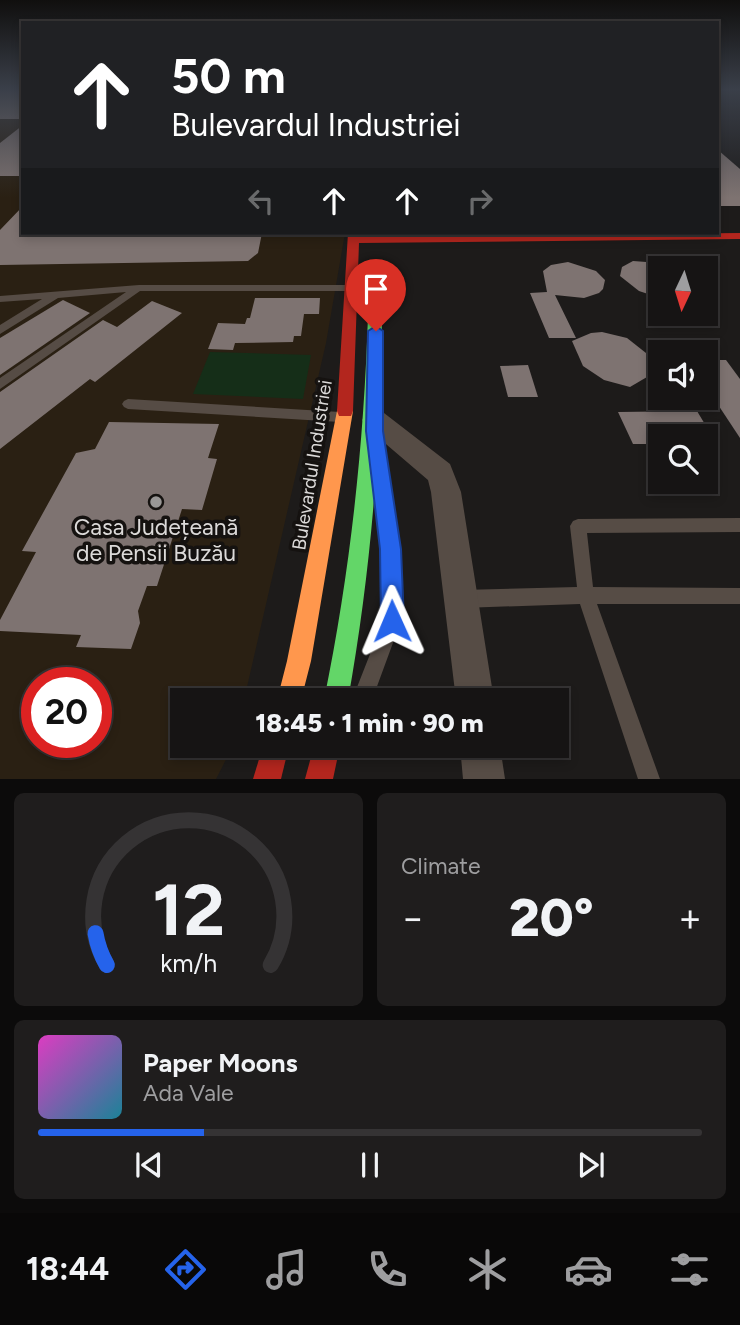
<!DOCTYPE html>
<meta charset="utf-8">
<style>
:root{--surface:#161414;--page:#1f1d1d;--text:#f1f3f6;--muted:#9e9ea0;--line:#353334;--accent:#2563eb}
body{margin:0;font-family:Figtree,sans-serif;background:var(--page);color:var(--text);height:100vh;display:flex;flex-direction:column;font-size:26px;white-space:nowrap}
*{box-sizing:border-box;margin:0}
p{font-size:23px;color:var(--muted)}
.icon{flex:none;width:38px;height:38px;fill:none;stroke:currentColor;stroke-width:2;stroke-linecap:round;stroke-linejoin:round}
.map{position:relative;height:779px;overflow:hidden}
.details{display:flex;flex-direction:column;gap:14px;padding:14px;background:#0c0b0b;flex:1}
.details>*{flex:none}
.top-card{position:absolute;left:21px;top:21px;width:698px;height:214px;border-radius:0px;box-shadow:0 4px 10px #0003,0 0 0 2px var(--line);background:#202124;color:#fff;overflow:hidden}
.needle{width:46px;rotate:184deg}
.controls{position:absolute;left:648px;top:256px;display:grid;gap:14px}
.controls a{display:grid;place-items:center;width:70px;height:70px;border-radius:0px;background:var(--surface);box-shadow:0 4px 10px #0003,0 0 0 2px var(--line);font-size:35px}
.speed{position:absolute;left:21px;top:667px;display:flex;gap:14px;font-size:35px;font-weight:700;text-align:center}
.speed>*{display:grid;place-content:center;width:91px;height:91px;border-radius:50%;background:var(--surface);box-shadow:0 4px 10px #0003,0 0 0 2px var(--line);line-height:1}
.speed .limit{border:10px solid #d22;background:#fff;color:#111}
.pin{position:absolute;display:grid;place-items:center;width:60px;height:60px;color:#fff;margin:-72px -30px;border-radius:50% 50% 50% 0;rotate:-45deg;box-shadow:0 0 7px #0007}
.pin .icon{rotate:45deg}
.me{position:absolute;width:77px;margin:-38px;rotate:359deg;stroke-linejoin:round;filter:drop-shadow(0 0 5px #0008)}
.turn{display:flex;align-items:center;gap:24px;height:147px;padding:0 35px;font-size:32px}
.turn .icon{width:91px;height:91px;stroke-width:2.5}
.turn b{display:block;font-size:49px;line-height:60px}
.lanes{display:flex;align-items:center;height:66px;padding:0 35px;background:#0003;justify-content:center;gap:35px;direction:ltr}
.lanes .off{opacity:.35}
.big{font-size:52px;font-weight:800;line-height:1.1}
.details .tile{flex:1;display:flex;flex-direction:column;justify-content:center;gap:10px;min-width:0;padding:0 24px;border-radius:10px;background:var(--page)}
.details .dial{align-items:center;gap:0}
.dial svg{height:182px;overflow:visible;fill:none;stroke:var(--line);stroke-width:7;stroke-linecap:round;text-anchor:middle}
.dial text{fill:var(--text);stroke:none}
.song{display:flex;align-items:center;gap:21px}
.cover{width:84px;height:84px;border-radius:10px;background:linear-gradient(135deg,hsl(310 70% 55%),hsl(190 70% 35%))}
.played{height:7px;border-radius:4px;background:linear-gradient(90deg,var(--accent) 25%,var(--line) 25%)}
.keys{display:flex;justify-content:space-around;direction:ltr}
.heat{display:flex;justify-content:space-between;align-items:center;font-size:38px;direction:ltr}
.details .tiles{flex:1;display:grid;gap:14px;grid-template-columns:1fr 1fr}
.tile:last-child{grid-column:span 2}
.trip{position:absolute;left:170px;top:688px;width:399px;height:70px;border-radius:0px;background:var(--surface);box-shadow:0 4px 10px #0003,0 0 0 2px var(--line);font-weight:800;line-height:70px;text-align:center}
.menu{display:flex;height:112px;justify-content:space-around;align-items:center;background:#090808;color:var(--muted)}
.menu .icon{width:49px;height:49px}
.menu .active{color:var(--accent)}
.menu b{font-size:32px;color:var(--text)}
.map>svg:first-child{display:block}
.industrial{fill:#2a2013;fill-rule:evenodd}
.green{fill:#152e18}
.building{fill:#7e7371}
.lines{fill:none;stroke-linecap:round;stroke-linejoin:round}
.lane{fill:#564c45;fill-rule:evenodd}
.street{fill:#564c45;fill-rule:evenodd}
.fast{fill:#63d668;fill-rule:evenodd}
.slow{fill:#ff974d;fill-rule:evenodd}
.jam{fill:#b3261e;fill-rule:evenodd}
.route{fill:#2563eb;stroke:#184099;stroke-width:2}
.poi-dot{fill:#999796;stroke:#151210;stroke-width:2.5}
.labels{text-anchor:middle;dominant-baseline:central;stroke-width:7;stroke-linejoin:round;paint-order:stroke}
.street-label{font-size:19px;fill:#dcdad9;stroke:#151210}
.near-poi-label{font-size:23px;fill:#dcdad9;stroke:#151210}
</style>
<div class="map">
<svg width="740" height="779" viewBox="0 0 740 779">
<rect width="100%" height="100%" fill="#1d1b1a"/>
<path class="industrial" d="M0,89h23v144h322l-19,110 -82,357h-62v46h51l-17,33h-216zM37,682h59v60h-59z"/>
<path class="green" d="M210,352l101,3 -8,44 -110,-5z"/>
<g class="building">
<rect x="0" y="89" width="23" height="30"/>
<path d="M23,125v51h-23v-33z"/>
<path d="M718,150l22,19v37h-22z"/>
<path d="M23,206v27h239l-4,20 -10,8 -248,4v-35z"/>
<path d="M633,261l27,2v35l-21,-7 -19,-15 2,-9z"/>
<path d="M568,262l28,9 9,9 -2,9 -4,4 -15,5 -29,-3 21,43h-27l-19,-45 17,-1 -4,-21 8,-6z"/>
<path d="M255,298h65l-1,16h-15l-3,22h-7l-1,6 -58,1 -2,7 -25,-1 10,-26 27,1 2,-6h3z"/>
<path d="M63,300l27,13 -90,62v-37z"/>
<path d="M152,301l30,12 -87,69 -5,-3 -90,70v-57l103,-72 14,7z"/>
<path d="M602,332l25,6 19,15 5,8v9l-4,7 -17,10 -26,-7 -21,-14 -11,-25 19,-8z"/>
<path d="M705,360h21l14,19v59l-35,-53z"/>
<path d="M528,365l10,32h-30l-8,-31z"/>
<path d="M697,411l15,25h-52v8h-27l-15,-32z"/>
<path d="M109,422l110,2 -11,34 9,1 -15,51 -20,-1 -25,77h-10l-9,25 2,12 -9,26 -55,-2 5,-12 -81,-4v-11l36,-68 -14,-1 54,-98 19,-4z"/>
</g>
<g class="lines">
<g class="lane">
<path d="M139,285h213l5,3 -5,3h-212l-140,98v-11l126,-86 -68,6 -58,36v-9l42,-26 -42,3v-6z"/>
<path d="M128,399l212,13 5,1 1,4 -1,4 -5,1 -212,-13 -4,-2 -2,-3 2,-3z"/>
<path d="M385,503l5,2 2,5 7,39 2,72 -29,79h-20l31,-79v-72l-5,-39 2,-5z"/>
<path d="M740,518v14l-153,1 6,54 147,1v16h-143l63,175h-22l-58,-175 -118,4 -6,-3 -3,-6 3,-6 6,-3 115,-3 -7,-61 3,-5 5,-2z"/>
</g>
<g class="street">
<path d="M375,410l9,3 66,51 11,28 33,208h-38l-25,-208 -3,-12 -62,-53 -4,-7 4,-7z"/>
<path d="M460,746h40l5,33h-42z"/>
</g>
<path class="fast" d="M375,311l7,4c-1,130 -11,257 -34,385h-24c26,-127 40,-255 44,-385z"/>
<path class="slow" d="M345,404l6,2 2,5 -42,250 -10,39h-24l10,-39 50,-250 2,-5z"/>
<g class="jam">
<path d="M348,233h11v4l381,-4v6l-381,4 -6,168 -2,5h-12l-2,-5z"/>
<path d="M263,746h26l-8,33h-28z"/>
<path d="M314,746h26l-7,33h-28z"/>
</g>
</g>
<linearGradient id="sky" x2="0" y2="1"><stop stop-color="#100f0e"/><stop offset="0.45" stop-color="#3a3f49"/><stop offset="1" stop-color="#3a3f49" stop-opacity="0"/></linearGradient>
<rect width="740" height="198" fill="url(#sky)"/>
<path class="route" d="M376,326l7,5v100l18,118 3,72 -4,8 -8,3 -8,-3 -3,-8 -1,-72 -14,-118 2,-100z"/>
<circle class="poi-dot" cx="156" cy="502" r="7"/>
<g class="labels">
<g class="street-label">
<text transform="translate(312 465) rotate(-81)">Bulevardul Industriei</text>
</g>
<g class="near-poi-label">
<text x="156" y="527">Casa Județeană<tspan x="156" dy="26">de Pensii Buzău</tspan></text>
</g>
</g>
</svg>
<div class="controls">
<a><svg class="needle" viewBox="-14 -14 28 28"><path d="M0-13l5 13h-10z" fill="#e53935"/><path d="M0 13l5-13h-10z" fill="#9e9ea0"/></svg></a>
<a><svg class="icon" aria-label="sound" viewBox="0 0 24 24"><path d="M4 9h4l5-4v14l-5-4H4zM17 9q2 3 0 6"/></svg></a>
<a><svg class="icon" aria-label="search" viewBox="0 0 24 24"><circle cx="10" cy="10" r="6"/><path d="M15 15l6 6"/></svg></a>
</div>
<div class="speed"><div class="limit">20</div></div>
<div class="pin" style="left:376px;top:331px;background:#d93025"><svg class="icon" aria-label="arrive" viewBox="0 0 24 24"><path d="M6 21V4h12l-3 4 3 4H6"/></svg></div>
<svg class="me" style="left:392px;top:621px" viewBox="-20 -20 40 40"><path d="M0-17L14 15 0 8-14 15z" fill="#2563eb" stroke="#fff" stroke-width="4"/></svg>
<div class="trip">18:45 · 1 min · 90 m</div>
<div class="top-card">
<div class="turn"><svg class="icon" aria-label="ahead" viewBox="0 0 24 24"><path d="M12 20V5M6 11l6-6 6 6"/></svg><div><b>50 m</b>Bulevardul Industriei</div></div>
<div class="lanes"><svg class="icon off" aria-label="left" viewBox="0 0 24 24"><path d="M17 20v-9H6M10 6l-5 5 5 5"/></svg><svg class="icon" aria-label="ahead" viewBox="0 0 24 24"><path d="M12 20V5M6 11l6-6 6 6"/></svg><svg class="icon" aria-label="ahead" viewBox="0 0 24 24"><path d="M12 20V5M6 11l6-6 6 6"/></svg><svg class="icon off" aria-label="right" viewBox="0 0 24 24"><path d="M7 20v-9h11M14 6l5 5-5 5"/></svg></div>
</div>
</div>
<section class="details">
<div class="tiles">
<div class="tile dial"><svg viewBox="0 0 100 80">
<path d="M14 69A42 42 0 1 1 86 69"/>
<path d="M14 69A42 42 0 0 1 9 55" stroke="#2563eb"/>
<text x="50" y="56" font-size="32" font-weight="700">12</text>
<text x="50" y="72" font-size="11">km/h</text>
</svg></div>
<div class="tile"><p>Climate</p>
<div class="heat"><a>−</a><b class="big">20°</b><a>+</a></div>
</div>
<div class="tile">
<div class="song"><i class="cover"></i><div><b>Paper Moons</b><p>Ada Vale</p></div></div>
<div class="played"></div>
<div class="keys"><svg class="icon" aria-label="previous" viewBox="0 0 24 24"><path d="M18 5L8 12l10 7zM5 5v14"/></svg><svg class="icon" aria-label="pause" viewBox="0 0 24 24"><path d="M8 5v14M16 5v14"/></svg><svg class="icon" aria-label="next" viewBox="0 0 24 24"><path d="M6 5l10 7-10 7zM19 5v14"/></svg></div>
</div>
</div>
</section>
<nav class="menu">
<b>18:44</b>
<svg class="icon active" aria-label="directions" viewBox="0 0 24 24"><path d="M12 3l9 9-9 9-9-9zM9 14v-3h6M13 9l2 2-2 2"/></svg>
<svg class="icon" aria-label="music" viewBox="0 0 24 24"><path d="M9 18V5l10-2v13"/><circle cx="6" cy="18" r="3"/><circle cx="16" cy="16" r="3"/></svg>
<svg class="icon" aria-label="phone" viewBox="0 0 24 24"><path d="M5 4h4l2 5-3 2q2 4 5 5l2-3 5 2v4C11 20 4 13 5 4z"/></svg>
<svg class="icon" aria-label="climate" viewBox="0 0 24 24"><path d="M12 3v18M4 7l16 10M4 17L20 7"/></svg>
<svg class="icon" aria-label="car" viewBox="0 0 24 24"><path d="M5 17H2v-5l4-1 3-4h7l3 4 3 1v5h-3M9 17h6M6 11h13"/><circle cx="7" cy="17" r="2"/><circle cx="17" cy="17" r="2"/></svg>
<svg class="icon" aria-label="filters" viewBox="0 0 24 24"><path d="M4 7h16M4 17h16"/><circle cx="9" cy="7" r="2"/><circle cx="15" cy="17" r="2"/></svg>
</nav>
